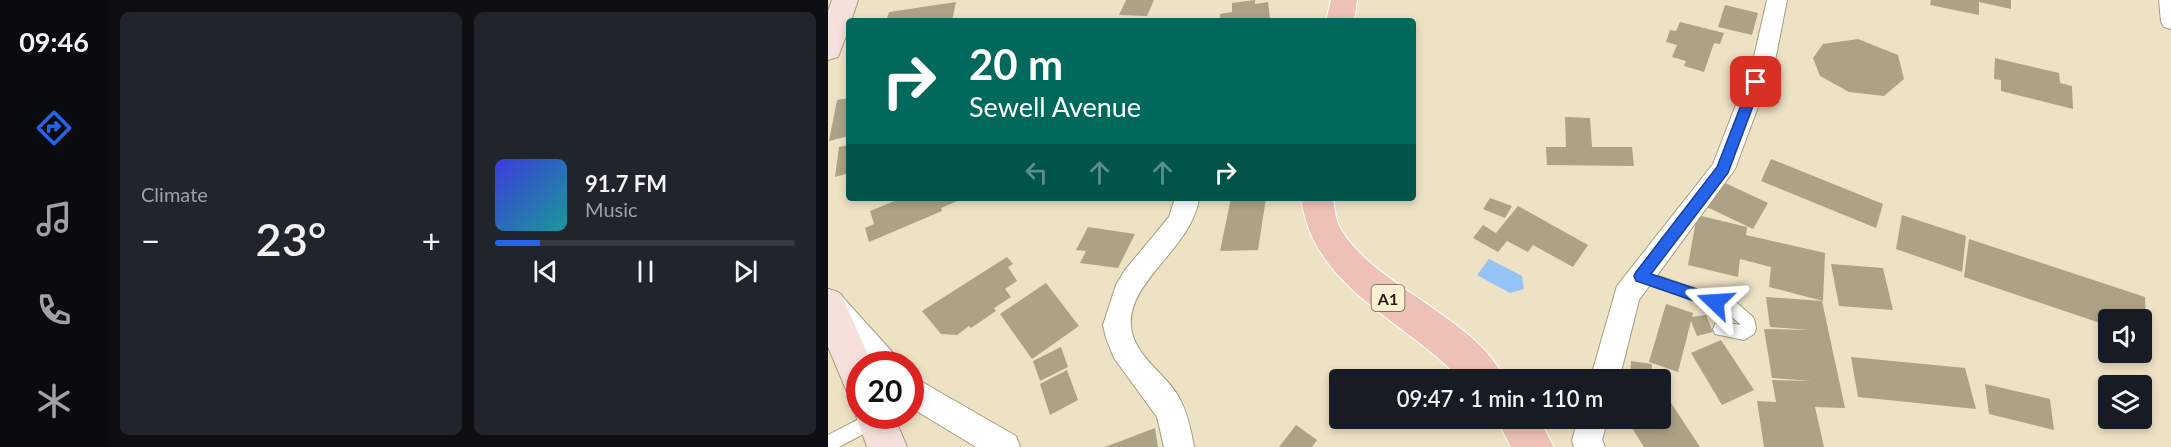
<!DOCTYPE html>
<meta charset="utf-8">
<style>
:root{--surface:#171b24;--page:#20242c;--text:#f1f3f6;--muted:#9ea1a6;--line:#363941;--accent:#2563eb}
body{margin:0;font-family:Lato,sans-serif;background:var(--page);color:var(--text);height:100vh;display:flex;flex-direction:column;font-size:22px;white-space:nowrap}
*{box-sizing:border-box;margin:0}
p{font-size:20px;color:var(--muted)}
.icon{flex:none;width:33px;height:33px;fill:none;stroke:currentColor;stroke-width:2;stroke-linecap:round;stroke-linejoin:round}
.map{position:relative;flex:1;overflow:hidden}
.drawer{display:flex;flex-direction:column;gap:12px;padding:12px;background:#0d0f14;width:720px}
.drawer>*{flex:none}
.top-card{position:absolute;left:18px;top:18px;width:570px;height:183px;border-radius:6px;box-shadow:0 3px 9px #0003;background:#00695c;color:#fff;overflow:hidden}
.controls{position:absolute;left:1270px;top:309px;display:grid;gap:12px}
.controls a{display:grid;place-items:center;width:54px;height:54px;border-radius:6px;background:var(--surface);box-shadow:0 3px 9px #0003;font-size:30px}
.speed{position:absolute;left:18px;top:351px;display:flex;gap:12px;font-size:30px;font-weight:700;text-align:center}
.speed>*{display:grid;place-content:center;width:78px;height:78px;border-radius:50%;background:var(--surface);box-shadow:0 3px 9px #0003;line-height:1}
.speed .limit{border:9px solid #d22;background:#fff;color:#111}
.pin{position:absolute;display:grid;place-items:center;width:51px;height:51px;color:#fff;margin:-26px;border-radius:12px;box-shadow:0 3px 9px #0006}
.me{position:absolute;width:66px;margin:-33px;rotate:290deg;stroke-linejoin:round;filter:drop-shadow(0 0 4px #0008)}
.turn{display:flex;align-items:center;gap:21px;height:126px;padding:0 24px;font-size:27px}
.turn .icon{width:78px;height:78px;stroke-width:2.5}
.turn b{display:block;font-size:42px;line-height:51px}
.lanes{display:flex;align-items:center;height:57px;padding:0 24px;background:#0003;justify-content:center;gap:30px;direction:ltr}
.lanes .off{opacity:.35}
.big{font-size:45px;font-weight:600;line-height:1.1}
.drawer .card{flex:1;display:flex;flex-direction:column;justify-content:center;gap:9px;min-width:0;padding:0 21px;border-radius:9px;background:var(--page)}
.song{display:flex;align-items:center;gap:18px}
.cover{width:72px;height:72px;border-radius:9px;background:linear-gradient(135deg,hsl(240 70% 55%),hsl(180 70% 35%))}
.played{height:6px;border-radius:3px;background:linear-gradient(90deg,var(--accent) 15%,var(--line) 15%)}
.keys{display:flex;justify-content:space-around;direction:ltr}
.heat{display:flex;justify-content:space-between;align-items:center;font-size:33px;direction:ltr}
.drawer .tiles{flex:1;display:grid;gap:12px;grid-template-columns:repeat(2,1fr)}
.trip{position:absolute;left:501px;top:369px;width:342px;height:60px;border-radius:6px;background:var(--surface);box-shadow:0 3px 9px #0003;font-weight:600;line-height:60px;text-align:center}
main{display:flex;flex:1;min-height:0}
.menu{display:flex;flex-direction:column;width:108px;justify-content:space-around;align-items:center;background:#090b0e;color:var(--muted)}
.menu .icon{width:42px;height:42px}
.menu .on{color:var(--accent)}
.menu b{font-size:27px;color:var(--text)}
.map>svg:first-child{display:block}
.water{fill:#95c3f5}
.building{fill:#aca286}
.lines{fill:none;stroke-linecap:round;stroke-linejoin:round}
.lane-casing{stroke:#a69c80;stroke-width:2}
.street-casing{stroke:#a69c80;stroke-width:2}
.secondary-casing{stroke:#a69c80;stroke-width:2}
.primary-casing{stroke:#fff;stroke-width:2}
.lane{fill:#fff;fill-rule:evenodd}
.street{fill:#fff;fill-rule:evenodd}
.secondary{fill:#f6e0db;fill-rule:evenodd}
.primary{fill:#edc1b8;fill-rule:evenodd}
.route{fill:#2563eb;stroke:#184099;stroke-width:1.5}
.labels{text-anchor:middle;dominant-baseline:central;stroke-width:5;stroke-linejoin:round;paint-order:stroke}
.shield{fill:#faefd1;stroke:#635d4c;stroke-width:1.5}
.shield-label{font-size:16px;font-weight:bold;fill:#221e13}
</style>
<main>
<nav class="menu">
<b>09:46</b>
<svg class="icon on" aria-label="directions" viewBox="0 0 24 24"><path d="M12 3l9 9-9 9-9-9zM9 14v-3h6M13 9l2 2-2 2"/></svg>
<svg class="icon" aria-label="music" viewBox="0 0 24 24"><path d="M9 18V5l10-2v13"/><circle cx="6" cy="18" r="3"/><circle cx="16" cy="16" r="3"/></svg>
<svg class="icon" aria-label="phone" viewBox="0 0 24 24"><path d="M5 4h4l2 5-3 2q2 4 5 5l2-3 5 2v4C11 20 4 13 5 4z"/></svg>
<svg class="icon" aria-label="climate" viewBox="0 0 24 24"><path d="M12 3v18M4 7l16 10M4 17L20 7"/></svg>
</nav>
<section class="drawer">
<div class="tiles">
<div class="card"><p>Climate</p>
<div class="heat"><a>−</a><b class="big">23°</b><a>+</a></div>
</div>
<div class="card">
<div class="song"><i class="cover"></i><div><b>91.7 FM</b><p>Music</p></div></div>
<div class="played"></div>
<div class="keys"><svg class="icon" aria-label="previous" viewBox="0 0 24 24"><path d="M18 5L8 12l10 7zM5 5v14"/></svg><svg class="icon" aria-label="pause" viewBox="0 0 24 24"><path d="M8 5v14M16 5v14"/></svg><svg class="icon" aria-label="next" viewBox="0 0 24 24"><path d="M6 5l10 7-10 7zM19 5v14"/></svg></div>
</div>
</div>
</section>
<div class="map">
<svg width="1343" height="447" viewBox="0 0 1343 447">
<rect width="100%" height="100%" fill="#ede2c4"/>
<path class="water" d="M661,259l33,17 2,13 -14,4 -33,-18z"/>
<g class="building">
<path d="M298,0h28l-7,16 -28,-1z"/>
<path d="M427,0v4l13,-2 2,17 -50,2v-7l12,-2v-9z"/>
<path d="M1103,0h80v9l-32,-7v13l-49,-10z"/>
<path d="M128,2l-4,19h-66l3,-9z"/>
<path d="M897,5l33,8 -6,22 -34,-8z"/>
<path d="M852,22l44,11 -4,11 -6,-1 -10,29 -20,-6 2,-5 -14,-4 5,-12 -11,-3 4,-12 6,1z"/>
<path d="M1030,39l40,16 6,24 -20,17 -35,-4 -29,-16 -7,-18 10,-14z"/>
<path d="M1167,58l64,15 1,10 12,3 1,23 -72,-18v-11l-7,-1z"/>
<path d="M21,98v38l-20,5 8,-41z"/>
<path d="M737,117l25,1 2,29h40l2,19 -87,-1 -1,-18h20z"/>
<path d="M21,145v28l-14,4 4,-30z"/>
<path d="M943,159l112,45 -7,24 -115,-47z"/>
<path d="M895,182l45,21 -15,26 -46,-22z"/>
<path d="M74,198h62l-23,10 1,3 -73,31 -4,-14 9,-4 -4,-13z"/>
<path d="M403,198h35l-8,52 -38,1z"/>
<path d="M662,198l22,8 -7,12 -22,-9z"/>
<path d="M690,206l70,39 -15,22 -40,-22 -5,7 -21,-11 -9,11 -25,-14 10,-13 13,8z"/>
<path d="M869,215l50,12 -1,8 79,18 -2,48 -54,-14 2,-20 -31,-8 -2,18 -50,-12z"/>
<path d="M1074,215l64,21 -4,36 -66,-23z"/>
<path d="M260,227l47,7 -17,34 -38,-5 6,-12 -10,-1z"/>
<path d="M1141,239l176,58 2,42 -5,-2v-17h-33v6l-145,-49z"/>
<path d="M179,257l6,7 -5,3 9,14 -12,8 6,8 -17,11 2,3 -25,17 -2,-2 -12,9 -16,-1 -19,-23z"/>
<path d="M1003,264l52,4 10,42 -54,-4z"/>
<path d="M218,283l33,43 -47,33 -32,-45z"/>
<path d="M938,297l56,4 23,107 -30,-1 9,40h-60l-7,-46 19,1 -4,-22 40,1 -40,-3 -8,-49 45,1 -39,-3z"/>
<path d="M838,304l27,9 -1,4 14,-2 7,17 -16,4 -6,-15 -13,51 -29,-10z"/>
<path d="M893,340l33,50 -32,15 -31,-52z"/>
<path d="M233,347l7,20 -28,14 -7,-20z"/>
<path d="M1023,357l114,11 11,41 -118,-12z"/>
<path d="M803,361l21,3 -1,16 -21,-3z"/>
<path d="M239,370l11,30 -28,15 -10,-31z"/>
<path d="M1157,384l65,15 4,31 -65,-16z"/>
<path d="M832,386l40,61h-56l-12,-19 18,-10h10z"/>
<path d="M468,425l21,15 -5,7h-33z"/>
<path d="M327,428l3,19h-53z"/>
</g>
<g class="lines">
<g class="lane-casing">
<g id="lane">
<path d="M813,270l96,33 16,14 2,5 1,7 -2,5 -10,6 -29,-6 -2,-5 2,-5 5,-2 21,3 -14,-12 -91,-33 -2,-4 2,-4z"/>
<path d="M37,416h15l2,3 -2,6 -41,22h-11v-12z"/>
</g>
</g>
<g class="street-casing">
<g id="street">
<path d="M939,0h20l-12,61 -40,108 -96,131 -20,80h-29l27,-94 96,-122 40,-103z"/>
<path d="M1331,0h12v29l-7,-2 -3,-5z"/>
<path d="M347,198h24c-6,49 -72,83 -68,128 2,28 32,46 46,68 10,16 14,35 17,53h-30l-7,-30 -43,-59 -8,-20 -3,-13 13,-40 9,-15 44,-53z"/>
<path d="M0,289l10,3 56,62 4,10h-32l-38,-43z"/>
<path d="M82,375l106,61 4,11h-44l-66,-40z"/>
<path d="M750,418h30l-6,22 3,7h-31l-2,-6z"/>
</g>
</g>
<g class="secondary-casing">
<g id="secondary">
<path d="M4,0h26l-7,21h-2v7l-11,29 -10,3v-49z"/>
<path d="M0,289l13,5 31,70h-12v33l-13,-5 -19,-45z"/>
<path d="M32,407v9h34l13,31h-40l-11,-31z"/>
</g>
</g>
<g class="primary-casing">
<g id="primary">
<path d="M503,0h26l-3,21h-28z"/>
<path d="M473,198h32c1,7 2,16 4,23 5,14 17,26 27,36 40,39 119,72 141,123h-44c-56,-61 -148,-91 -160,-182z"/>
<path d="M668,418h42l16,29h-43z"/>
</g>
</g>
<use href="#lane" class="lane"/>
<use href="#street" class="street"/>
<use href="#secondary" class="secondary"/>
<use href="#primary" class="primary"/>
</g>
<path class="route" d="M928,78l6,4 -34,91 -77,101 70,23 2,5 -2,4 -6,2 -79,-27 -2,-5 2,-4 81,-105 33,-85z"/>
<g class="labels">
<rect class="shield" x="543.5" y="285" width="33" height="26" rx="4.5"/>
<g class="shield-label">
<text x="560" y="298">A1</text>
</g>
</g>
</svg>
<div class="controls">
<a><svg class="icon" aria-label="sound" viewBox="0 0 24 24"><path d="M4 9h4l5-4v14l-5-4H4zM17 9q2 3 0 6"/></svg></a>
<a><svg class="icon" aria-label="layers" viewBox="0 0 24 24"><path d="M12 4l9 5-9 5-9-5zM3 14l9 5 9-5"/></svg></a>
</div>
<div class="speed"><div class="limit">20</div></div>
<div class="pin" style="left:928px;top:82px;background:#d93025"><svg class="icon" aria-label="arrive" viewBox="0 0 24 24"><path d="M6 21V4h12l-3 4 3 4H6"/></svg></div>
<svg class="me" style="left:887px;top:302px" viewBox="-20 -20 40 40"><path d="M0-17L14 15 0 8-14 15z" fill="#2563eb" stroke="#fff" stroke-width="4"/></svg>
<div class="trip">09:47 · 1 min · 110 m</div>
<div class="top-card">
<div class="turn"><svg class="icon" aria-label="right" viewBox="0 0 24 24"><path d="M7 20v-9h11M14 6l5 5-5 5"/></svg><div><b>20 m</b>Sewell Avenue</div></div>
<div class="lanes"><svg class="icon off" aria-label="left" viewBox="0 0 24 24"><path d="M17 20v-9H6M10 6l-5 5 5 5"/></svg><svg class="icon off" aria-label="ahead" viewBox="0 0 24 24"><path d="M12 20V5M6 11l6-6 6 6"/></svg><svg class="icon off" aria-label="ahead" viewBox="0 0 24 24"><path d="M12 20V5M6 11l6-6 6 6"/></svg><svg class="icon" aria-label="right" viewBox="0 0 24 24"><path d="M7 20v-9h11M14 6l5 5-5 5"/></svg></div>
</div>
</div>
</main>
